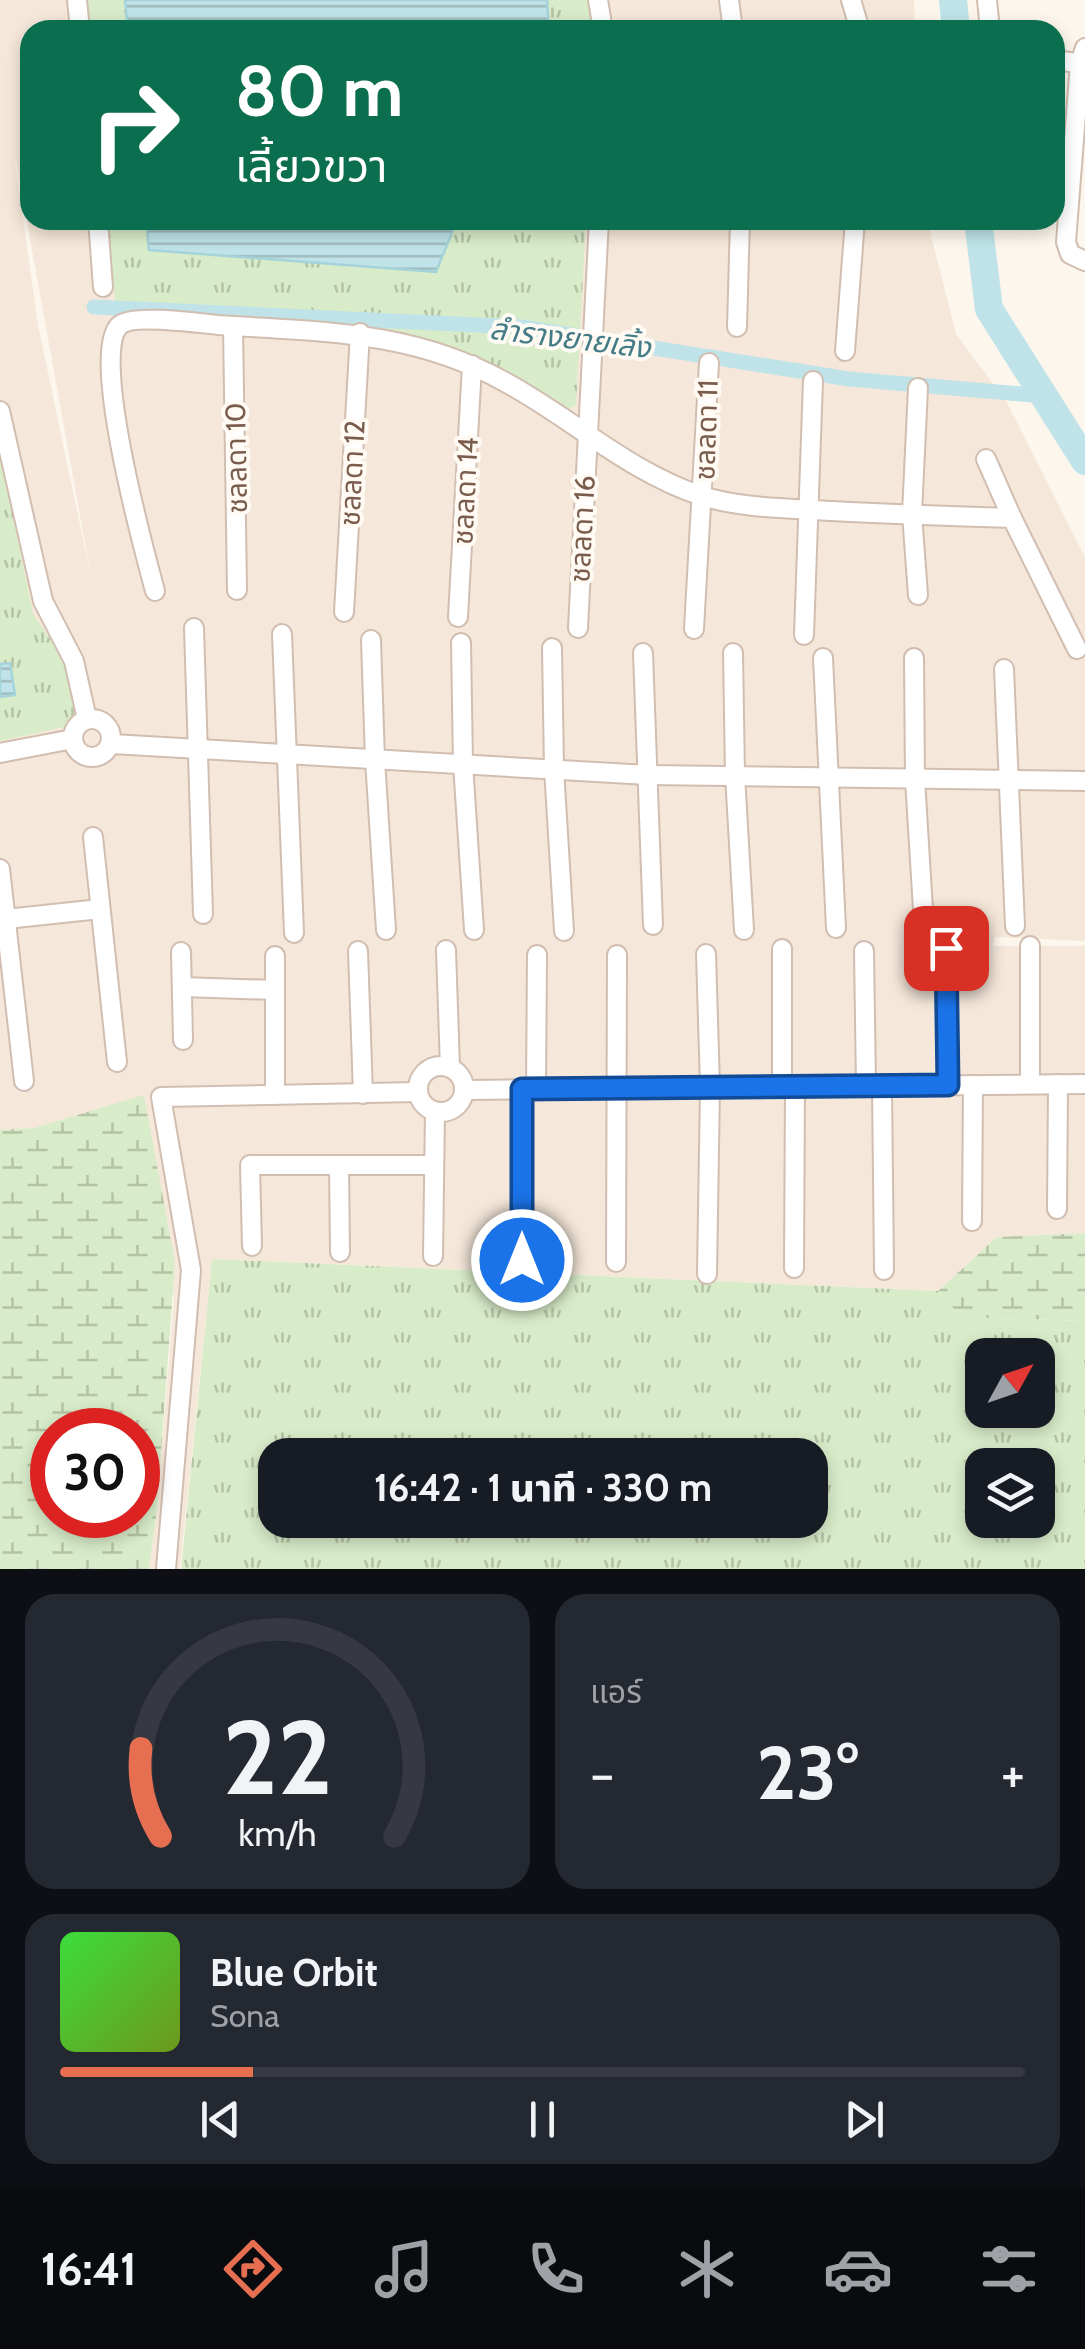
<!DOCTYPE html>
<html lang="th">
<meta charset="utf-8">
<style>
:root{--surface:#171b24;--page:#242831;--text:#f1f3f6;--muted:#9ea1a6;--line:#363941;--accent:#e76f51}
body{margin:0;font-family:Cabin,"Noto Sans Thai",sans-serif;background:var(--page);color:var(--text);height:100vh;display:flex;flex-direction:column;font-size:38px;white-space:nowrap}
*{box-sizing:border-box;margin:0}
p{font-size:32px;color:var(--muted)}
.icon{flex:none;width:55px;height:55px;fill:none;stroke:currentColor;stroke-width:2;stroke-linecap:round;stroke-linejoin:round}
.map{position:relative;height:1569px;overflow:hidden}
.details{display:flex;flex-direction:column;gap:25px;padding:25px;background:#0d0f14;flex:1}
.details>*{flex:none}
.guide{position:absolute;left:20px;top:20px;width:1045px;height:210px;border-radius:30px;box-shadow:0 5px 15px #0003;background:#0b6e4f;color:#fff;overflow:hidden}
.needle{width:65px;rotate:50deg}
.fabs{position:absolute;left:965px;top:1338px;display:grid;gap:20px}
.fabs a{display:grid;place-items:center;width:90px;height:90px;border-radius:20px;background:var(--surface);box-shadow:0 5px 15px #0003;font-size:50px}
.speed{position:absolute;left:30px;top:1408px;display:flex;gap:20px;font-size:50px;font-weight:700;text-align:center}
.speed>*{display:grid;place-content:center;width:130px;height:130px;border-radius:50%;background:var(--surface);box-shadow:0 5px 15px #0003;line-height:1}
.speed .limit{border:15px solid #d22;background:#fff;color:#111}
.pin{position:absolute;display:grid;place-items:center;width:85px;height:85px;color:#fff;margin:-42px;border-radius:20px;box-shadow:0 5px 15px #0006}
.me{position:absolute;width:110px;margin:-55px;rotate:0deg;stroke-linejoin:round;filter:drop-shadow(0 0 8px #0008)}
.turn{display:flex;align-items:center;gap:35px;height:210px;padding:0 50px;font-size:45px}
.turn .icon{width:130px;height:130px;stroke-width:2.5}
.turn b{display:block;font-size:70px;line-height:85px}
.big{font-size:75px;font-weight:800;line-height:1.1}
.details .card{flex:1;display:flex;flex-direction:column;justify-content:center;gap:15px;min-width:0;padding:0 35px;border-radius:30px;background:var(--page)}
.details .dial{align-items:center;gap:0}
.dial svg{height:260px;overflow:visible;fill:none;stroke:var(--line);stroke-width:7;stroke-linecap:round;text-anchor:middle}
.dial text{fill:var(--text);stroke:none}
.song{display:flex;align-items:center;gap:30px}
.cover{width:120px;height:120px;border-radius:15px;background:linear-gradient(135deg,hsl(120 70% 55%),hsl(80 70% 35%))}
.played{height:10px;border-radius:5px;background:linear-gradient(90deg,var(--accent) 20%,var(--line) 20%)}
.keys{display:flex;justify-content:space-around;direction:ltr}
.heat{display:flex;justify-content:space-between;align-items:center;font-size:55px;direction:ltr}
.details .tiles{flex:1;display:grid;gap:25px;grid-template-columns:1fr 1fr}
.card:last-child{grid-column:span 2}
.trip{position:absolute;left:258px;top:1438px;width:570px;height:100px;border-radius:30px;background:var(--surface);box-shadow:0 5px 15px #0003;font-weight:800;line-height:100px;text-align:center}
.tab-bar{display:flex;height:160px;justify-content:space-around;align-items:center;background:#090b0e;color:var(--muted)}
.tab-bar .icon{width:70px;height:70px}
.tab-bar .selected{color:var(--accent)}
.tab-bar b{font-size:45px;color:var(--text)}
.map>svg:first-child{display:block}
.residential{fill:#f5e8da;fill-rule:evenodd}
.grass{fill:url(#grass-tufts);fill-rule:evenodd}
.wetland{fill:url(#wetland-marsh);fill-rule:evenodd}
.water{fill:url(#water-rules);stroke:#a5d3da;stroke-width:2.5}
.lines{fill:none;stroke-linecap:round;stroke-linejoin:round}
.canal{stroke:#bfe3e8;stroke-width:15}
.river{stroke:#bfe3e8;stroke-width:28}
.minor-casing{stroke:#d1beb0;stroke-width:22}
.minor{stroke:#fff;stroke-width:18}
.route-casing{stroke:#114b97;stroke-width:25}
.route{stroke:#1a73e8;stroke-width:18}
.labels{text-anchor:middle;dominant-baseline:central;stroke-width:8;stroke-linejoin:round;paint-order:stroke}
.street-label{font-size:28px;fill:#7a5c4d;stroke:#fffaf3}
.water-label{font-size:30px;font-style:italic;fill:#437c86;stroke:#fffaf3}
</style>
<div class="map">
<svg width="1085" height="1569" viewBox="0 0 1085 1569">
<defs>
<pattern id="grass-tufts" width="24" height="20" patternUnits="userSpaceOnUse" patternTransform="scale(2.5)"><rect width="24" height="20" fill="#d8ecc9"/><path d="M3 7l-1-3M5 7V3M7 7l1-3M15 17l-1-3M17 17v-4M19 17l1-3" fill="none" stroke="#b4c2a5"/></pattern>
<pattern id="wetland-marsh" width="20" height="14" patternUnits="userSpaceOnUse" patternTransform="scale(2.5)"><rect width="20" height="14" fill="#d8ecc9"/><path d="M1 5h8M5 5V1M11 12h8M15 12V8" fill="none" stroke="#b4c2a5"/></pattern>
<pattern id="water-rules" width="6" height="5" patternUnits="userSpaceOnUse" patternTransform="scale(2.5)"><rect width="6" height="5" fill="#bfe3e8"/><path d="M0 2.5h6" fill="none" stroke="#a0bbbe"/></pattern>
</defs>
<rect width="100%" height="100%" fill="#fdf6ec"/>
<path class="residential" d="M0,0h914l1,30h-885v190h897l29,114 50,67 79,156v384l-90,-4 -2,9h92v287l-88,4 -59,54 -726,-32 -32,310h-31l8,-60 17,-211 -30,-202 -110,32 -34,2zM15,161h1l76,421 -54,-257z"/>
<g class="grass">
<path d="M82,0h512l5,30h-514z"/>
<path d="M106,220h480l-10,185 -8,4 -88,-43 -81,-34 -98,-16h-184z"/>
<path d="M0,452l33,162 29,43 23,50 -12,18 -73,16z"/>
<path d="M212,1259l726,32 24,26 123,4v248h-904zM982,1355h56v55h-56zM275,1455h535v65h-535zM982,1465h56v55h-56z"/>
</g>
<g class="wetland">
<path d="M144,1095l31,168 -18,246 -8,60h-149v-439l34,-2zM52,1430h86v85h-86z"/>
<path d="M1085,1233v88l-124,-4 -23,-26 59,-54z"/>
</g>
<g class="water">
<path d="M125,0h422l2,30h-421z"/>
<path d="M146,220h311l-21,52 -287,-22z"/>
<path d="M10,663l5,32 -15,2v-33z"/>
</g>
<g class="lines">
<path class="canal" d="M94,307l427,20 328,52 195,17"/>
<g class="river">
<path d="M953,0l3,30"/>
<path d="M978,220l11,89 96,152"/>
</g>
<g class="minor-casing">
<g id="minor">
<path d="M77,0l3,30"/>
<path d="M598,0l5,30"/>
<path d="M729,0l4,30"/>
<path d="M851,0l9,30"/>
<path d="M987,0l3,30"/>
<path d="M1085,48l-5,15 -14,179 4,12 15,7"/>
<path d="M1055,60l30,4"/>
<path d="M98,220l5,67"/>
<path d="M233,326l4,264"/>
<path d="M737,327l3,-107"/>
<path d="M845,351l10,-131"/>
<path d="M0,411l43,190 31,60 13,58"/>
<path d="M986,459l26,59"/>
<path d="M155,591c-11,-41 -66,-240 -35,-266 13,-11 79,-2 98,0 103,7 193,5 287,57 65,35 125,91 197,114 35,11 76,12 112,14 66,4 132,6 198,8l65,131"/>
<path d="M918,595l-6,-81 6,-126"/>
<path d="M344,612l16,-279"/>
<path d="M458,617l14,-252"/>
<path d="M194,628l9,286"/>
<path d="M578,628l21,-408"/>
<path d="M694,629l15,-266"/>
<path d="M282,634l12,299"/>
<path d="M804,635l9,-254"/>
<path d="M371,640l4,120 11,170"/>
<path d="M461,643l2,121 11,166"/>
<path d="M552,648l2,121 10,162"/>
<path d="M643,653l10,272"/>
<path d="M733,653l2,122 9,155"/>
<path d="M823,658l13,270"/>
<path d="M914,658l1,121 9,147"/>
<path d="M1004,669l11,257"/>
<circle cx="92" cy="738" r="19"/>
<path d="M112,744l536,31 437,6"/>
<path d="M0,753l73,-14"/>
<path d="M93,837l24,225"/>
<path d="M0,869l24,212"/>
<path d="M6,919l94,-10"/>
<path d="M1030,946v138"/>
<path d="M947,947v138"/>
<path d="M446,950l4,118"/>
<path d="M358,951l5,143"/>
<path d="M864,951l2,135"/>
<path d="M181,952l2,88"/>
<path d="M706,954l4,133 -3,187"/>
<path d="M182,987l93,3"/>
<circle cx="441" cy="1089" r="23"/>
<path d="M882,1086l2,184"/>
<path d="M782,1087v-138"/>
<path d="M522,1089v170"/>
<path d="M536,1089l1,-134"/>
<path d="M464,1090l621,-6"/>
<path d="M275,1095v-139"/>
<path d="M339,1165l1,87"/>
<path d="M1057,1209l1,-125"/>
<path d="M972,1221l1,-136"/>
<path d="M252,1246l-2,-81h184"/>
<path d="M433,1256l2,-144"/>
<path d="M616,1262l1,-307"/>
<path d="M794,1268l1,-181"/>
<path d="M166,1569l25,-299 -30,-173 257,-5"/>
</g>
</g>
<use href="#minor" class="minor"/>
</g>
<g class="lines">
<g class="route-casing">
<path id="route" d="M522,1260v-171l426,-4 -2,-137"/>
</g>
<use href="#route" class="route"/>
</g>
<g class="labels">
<g class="street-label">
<text transform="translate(706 430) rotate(-88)">ชลลดา 11</text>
<text transform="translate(236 458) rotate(-91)">ชลลดา 10</text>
<text transform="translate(352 473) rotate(-87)">ชลลดา 12</text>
<text transform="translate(465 491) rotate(-87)">ชลลดา 14</text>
<text transform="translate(582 529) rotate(-87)">ชลลดา 16</text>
</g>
<g class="water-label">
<text transform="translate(570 338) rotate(7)">ลำรางยายเลิ้ง</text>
</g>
</g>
</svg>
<div class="fabs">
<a><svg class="needle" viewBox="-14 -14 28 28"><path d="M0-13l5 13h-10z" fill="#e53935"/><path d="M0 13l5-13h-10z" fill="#9ea1a6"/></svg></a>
<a><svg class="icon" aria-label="layers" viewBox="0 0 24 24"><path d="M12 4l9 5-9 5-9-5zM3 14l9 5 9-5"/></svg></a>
</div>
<div class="speed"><div class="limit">30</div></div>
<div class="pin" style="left:946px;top:948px;background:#d93025"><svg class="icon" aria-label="arrive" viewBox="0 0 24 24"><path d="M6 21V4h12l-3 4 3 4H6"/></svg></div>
<svg class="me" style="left:522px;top:1260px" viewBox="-20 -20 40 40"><circle r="17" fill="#1a73e8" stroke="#fff" stroke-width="3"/><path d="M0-11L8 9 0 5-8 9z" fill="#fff"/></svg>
<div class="trip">16:42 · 1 นาที · 330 m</div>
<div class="guide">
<div class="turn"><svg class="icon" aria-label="right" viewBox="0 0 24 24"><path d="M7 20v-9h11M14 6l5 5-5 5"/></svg><div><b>80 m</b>เลี้ยวขวา</div></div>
</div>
</div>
<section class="details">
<div class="tiles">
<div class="card dial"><svg viewBox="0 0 100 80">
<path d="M14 69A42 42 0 1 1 86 69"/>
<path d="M14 69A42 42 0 0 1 8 42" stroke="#e76f51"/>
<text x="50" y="56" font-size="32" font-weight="700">22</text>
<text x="50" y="72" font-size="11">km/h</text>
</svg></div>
<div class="card"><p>แอร์</p>
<div class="heat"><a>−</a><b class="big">23°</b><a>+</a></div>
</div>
<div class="card">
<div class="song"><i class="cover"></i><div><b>Blue Orbit</b><p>Sona</p></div></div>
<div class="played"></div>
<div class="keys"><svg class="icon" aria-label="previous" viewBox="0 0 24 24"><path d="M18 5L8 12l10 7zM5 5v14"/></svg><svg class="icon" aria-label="pause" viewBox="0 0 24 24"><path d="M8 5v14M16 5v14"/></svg><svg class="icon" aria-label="next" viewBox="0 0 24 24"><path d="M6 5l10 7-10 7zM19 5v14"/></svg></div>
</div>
</div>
</section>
<nav class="tab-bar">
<b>16:41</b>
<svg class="icon selected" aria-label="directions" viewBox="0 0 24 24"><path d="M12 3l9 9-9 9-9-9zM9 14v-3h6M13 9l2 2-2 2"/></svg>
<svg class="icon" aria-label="music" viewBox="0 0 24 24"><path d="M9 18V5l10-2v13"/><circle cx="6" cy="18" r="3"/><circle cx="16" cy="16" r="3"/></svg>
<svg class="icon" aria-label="phone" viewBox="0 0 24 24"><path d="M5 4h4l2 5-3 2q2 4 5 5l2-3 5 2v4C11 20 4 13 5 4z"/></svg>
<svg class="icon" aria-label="climate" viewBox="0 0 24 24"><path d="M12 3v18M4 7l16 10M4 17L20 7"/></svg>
<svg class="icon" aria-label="car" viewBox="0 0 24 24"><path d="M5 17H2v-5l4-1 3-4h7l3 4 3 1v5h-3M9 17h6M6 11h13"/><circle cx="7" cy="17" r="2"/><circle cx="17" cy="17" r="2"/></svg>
<svg class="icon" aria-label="filters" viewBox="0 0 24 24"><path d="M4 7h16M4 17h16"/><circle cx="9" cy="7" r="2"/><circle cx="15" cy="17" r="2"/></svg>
</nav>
